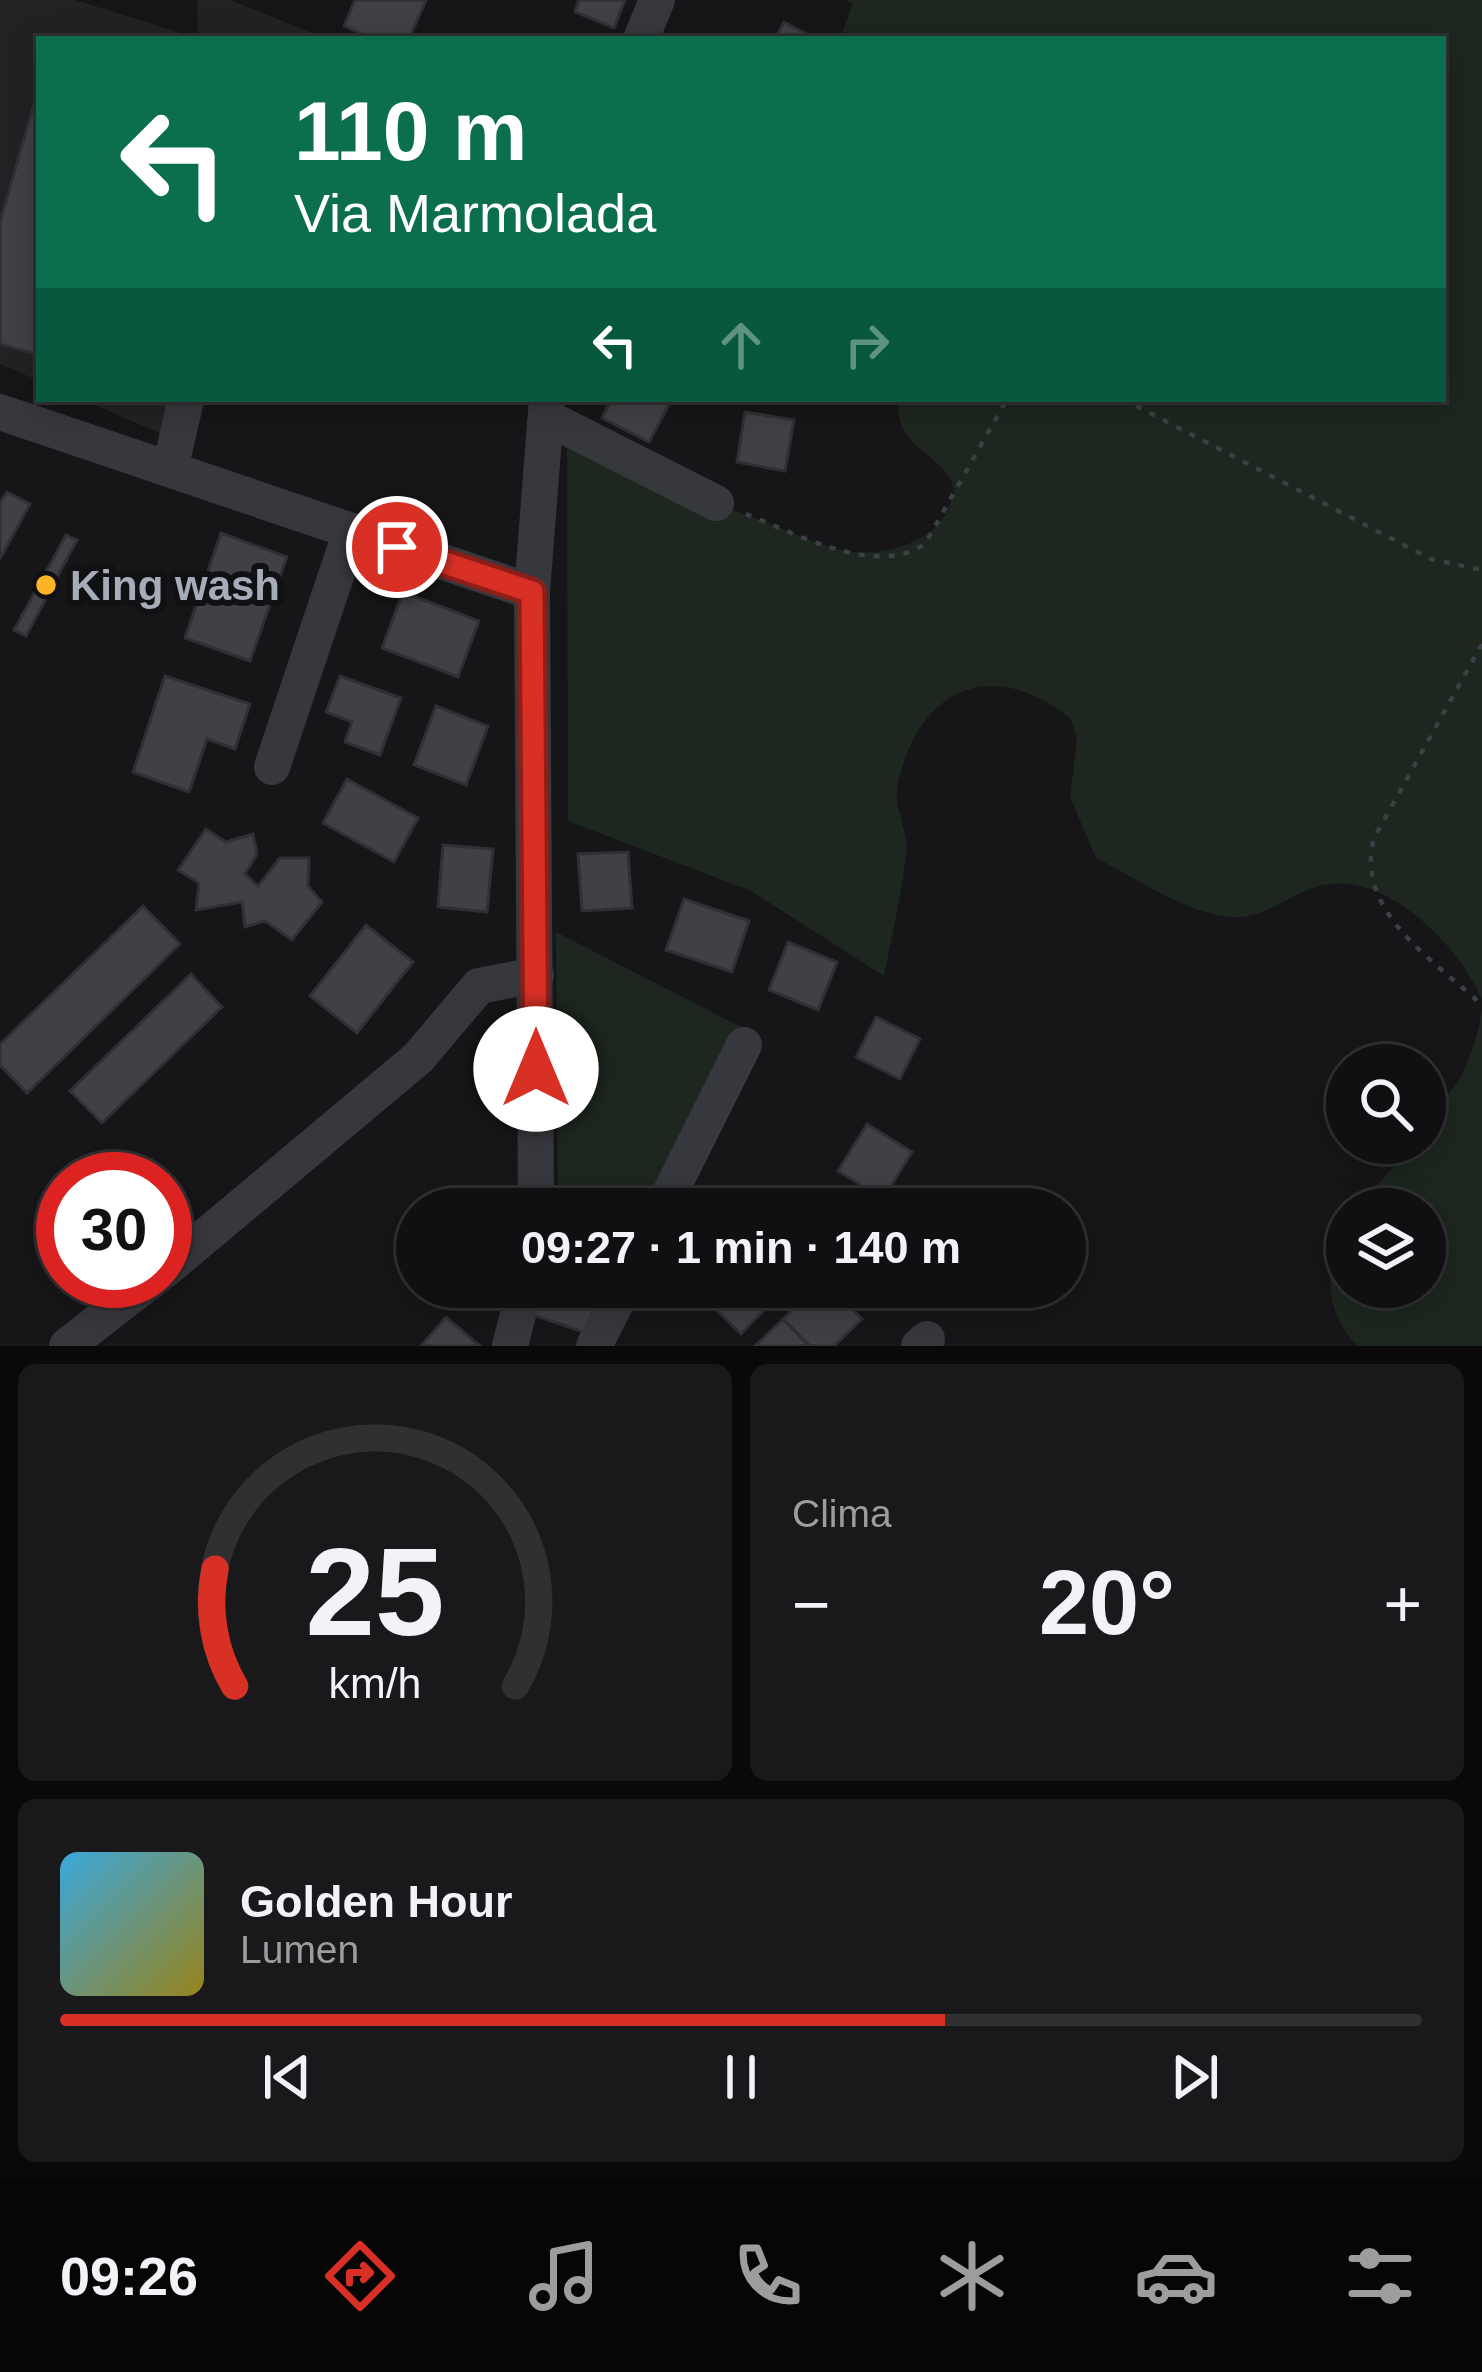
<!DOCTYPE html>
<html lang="it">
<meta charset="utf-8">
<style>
:root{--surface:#101012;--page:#19191b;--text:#f1f3f6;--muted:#9c9d9f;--line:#303032;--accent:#d93025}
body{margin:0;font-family:Helvetica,sans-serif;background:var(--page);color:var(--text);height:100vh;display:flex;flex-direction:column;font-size:45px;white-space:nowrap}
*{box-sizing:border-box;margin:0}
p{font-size:39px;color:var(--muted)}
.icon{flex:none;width:66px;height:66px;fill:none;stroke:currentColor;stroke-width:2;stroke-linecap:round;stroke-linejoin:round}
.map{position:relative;height:1346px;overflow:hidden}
.panel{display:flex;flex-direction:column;gap:18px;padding:18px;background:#09090a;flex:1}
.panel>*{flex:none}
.top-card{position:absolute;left:36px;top:36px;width:1410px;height:366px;border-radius:0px;box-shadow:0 6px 30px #0003,0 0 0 3px var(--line);background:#0b6e4f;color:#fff;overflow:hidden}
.tools{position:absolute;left:1326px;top:1044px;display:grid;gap:24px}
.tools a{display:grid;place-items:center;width:120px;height:120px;border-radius:50%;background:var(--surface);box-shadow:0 6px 30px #0003,0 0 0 3px var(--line);font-size:60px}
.speed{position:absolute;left:36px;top:1152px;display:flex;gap:24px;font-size:60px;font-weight:700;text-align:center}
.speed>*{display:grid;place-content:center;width:156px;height:156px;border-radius:50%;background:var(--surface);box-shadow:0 6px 30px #0003,0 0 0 3px var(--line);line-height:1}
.speed .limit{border:18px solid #d22;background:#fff;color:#111}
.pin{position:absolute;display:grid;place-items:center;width:102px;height:102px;color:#fff;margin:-51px;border:6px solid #fff;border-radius:50%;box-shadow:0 3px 12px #0007}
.me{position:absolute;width:132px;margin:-66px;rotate:0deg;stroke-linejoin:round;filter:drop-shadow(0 0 9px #0008)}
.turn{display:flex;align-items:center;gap:42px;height:252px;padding:0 60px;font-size:54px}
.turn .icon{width:156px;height:156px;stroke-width:2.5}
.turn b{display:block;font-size:84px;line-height:102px}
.lanes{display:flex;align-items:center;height:114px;padding:0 60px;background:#0003;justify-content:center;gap:60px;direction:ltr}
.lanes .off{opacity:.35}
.big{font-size:90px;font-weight:700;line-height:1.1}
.panel .tile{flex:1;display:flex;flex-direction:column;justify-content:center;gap:18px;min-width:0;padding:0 42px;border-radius:18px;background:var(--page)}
.panel .dial{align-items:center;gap:0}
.dial svg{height:312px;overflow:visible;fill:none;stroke:var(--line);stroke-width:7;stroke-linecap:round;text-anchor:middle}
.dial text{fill:var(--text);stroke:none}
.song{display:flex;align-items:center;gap:36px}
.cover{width:144px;height:144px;border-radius:18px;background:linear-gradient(135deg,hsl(200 70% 55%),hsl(50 70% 35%))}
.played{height:12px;border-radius:6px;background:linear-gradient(90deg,var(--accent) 65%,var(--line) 65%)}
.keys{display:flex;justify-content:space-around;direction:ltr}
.heat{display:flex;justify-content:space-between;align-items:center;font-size:66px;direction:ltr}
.panel .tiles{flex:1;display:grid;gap:18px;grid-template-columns:1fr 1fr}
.tile:last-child{grid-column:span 2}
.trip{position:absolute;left:396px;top:1188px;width:690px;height:120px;border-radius:60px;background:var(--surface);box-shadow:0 6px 30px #0003,0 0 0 3px var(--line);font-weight:700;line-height:120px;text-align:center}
.menu{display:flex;height:192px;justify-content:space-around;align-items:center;background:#060607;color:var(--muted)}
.menu .icon{width:84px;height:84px}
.menu .active{color:var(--accent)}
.menu b{font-size:54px;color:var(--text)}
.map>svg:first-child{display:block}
.built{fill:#222225}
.green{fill:#1d261f}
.building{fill:#404145;stroke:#303034;stroke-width:3}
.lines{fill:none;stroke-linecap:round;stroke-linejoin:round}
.path{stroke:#3c3f44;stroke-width:4.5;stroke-dasharray:6 9;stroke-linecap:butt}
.minor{stroke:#37383d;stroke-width:36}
.route-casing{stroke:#8d1f18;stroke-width:30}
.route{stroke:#d93025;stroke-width:21}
.poi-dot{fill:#fdb528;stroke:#111113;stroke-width:4.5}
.labels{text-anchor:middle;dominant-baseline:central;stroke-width:12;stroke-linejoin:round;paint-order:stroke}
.poi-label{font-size:42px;font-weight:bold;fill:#a7acb9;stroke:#111113;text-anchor:start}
</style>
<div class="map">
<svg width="1482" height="1346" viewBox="0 0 1482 1346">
<rect width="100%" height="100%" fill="#161618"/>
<g class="built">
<path d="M0,0h75l123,38 -1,-38h33l95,38 -286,1v342l-39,-17z"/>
<path d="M81,399h124l-11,49z"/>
</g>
<g class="green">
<path d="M845,0h637v999c-23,-53 -98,-131 -163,-113 -26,7 -51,29 -78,31 -48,2 -103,-38 -145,-59l-26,-61 7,-58 -6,-20c-79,-64 -152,-31 -173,64 -6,24 12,49 8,73 -5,40 -14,80 -22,120l-133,-85 -183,-70 -1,-374c62,24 125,47 188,71 28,10 57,25 86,32 41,9 102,-7 112,-55 7,-35 -66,-46 -53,-96h543v-360h-603l13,-36z"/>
<path d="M556,932l185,95 -92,182h-91z"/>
<path d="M1482,1007v339h-124c-36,-36 -33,-78 -11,-119v60h78v-78h-69l58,-66h11c0,-27 25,-46 37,-69 11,-22 17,-43 20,-67z"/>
</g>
<g class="building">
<path d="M355,0h71l-17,39h-36l-29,-13z"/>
<path d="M579,0h46l-11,28 -39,-16z"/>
<path d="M784,22l32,17h-41z"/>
<path d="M39,86v269l-39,-11v-122z"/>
<path d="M612,399h60l-23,43 -47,-24z"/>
<path d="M745,412l49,8 -9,51 -48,-9z"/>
<path d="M7,492l23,12 -30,55v-56z"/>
<path d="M221,533l66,24 -37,104 -65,-23z"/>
<path d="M66,535l11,5 -51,96 -12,-6z"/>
<path d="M403,592l76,29 -21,56 -76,-29z"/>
<path d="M165,676l85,28 -15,45 -28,-10 -18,53 -56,-20z"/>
<path d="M340,676l61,22 -21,57 -35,-13 7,-20 -26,-10z"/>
<path d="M436,706l52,20 -22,59 -52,-20z"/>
<path d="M347,779l71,39 -24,44 -71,-39z"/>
<path d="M206,829l20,13 27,-8 4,20 -12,20 13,12 22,-28h29l-1,28 14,16 -30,38 -27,-19 -20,6 -3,-25 -46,8 3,-27 -21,-13z"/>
<path d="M443,845l50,4 -6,63 -49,-5z"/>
<path d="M628,852l4,56 -50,3 -4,-57z"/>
<path d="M684,899l65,22 -17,51 -66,-22z"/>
<path d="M143,906l37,38 -153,149 -27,-28v-21z"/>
<path d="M366,925l47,37 -56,71 -47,-37z"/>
<path d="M788,942l49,20 -19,48 -49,-20z"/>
<path d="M191,974l31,33 -120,116 -32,-32z"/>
<path d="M876,1017l44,22 -20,40 -44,-22z"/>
<path d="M867,1124l45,28 -29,47 -45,-28z"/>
<path d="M541,1287h62l-16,46 -54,-18z"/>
<path d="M716,1287h49l11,11 -35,36 -36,-35z"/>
<path d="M816,1287h15l31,32 -28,27h-24l-27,-27z"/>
<path d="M855,1287h36l-16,18z"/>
<path d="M446,1317l34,29h-59z"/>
<path d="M783,1319l26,27h-54z"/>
</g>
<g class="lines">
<g class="path">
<path d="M1123,399l308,160 51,11"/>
<path d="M746,514c49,19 129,64 179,30l82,-145"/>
<path d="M1482,644l-108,194c-20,74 60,122 108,167"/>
</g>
<g class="minor">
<path d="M641,39l16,-39"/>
<path d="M0,412l532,180"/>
<path d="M546,417l170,86"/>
<path d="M170,469l16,-70"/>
<path d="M272,767l79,-236"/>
<path d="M536,1209l-4,-617 15,-193"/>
<path d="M662,1209l82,-164"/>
<path d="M165,1270l253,-212 61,-72 57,-11"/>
<path d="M67,1346l83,-65"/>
<path d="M510,1346l15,-59"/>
<path d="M594,1346l30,-59"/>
<path d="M919,1346l8,-7"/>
</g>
</g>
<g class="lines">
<g class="route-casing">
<path id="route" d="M397,547l135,45 4,477"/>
</g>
<use href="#route" class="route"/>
</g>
<circle class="poi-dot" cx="46" cy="585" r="12"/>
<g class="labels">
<g class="poi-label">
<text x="70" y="585">King wash</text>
</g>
</g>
</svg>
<div class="tools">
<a><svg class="icon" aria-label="search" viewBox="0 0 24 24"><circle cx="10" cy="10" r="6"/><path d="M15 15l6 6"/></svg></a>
<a><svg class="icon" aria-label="layers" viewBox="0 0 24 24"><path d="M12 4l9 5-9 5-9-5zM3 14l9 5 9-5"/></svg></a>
</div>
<div class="speed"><div class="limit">30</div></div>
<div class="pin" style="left:397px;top:547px;background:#d93025"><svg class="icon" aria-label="arrive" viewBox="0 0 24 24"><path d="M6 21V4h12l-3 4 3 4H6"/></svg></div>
<svg class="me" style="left:536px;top:1069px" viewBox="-20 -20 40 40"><circle r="19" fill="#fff"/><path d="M0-13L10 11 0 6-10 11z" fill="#d93025"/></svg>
<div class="trip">09:27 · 1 min · 140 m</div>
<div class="top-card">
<div class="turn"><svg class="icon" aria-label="left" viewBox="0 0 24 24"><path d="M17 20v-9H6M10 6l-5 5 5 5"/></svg><div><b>110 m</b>Via Marmolada</div></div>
<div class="lanes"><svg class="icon" aria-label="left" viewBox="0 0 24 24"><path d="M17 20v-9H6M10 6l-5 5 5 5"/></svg><svg class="icon off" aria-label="ahead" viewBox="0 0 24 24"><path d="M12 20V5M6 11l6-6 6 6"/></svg><svg class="icon off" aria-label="right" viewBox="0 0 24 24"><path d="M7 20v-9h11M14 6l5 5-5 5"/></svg></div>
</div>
</div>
<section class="panel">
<div class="tiles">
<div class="tile dial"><svg viewBox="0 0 100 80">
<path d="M14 69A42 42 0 1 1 86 69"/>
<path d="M14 69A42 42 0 0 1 9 39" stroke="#d93025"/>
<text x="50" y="56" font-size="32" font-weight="700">25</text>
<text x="50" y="72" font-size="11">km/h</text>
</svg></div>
<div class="tile"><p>Clima</p>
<div class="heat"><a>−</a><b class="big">20°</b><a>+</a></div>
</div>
<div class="tile">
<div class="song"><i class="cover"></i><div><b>Golden Hour</b><p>Lumen</p></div></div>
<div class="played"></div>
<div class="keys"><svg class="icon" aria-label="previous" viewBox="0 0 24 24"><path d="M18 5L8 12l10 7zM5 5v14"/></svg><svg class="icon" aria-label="pause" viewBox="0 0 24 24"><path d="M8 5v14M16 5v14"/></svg><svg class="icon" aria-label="next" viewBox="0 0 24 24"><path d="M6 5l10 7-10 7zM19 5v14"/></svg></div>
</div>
</div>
</section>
<nav class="menu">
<b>09:26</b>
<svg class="icon active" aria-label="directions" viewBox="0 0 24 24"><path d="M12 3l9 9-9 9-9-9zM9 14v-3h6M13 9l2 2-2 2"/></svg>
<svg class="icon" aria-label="music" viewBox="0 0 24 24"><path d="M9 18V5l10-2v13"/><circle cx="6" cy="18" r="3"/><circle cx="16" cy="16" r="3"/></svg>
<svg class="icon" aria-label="phone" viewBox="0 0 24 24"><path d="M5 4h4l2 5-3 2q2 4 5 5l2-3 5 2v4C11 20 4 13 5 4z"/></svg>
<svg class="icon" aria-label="climate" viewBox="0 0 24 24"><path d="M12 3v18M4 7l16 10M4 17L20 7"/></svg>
<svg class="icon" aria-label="car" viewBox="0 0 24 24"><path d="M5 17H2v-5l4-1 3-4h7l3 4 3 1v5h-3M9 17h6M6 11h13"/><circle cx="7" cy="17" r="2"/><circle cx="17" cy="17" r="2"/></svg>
<svg class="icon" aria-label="filters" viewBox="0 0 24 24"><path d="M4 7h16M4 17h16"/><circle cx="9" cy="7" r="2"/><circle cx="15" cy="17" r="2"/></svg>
</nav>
